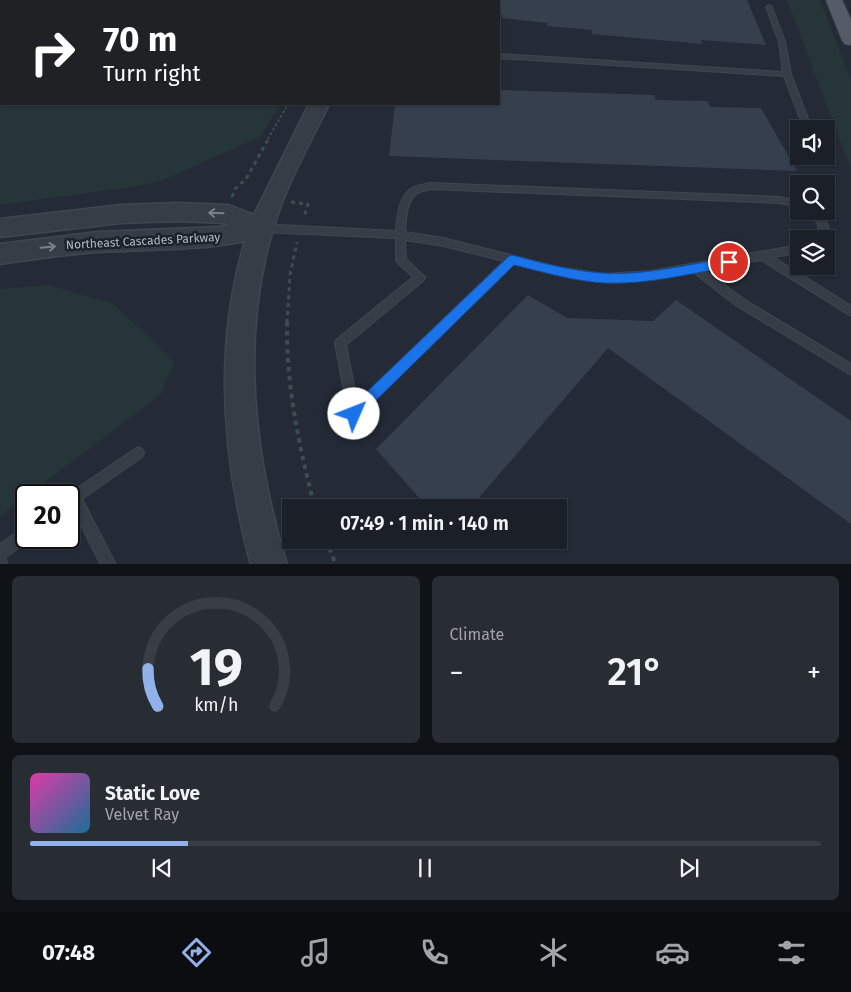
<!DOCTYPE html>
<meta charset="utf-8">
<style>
:root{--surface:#1b2028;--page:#282d34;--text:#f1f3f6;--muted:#a0a3a8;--line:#393e45;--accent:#90b1ea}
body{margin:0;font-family:"Fira Sans",sans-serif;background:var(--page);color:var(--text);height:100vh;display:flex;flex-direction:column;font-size:19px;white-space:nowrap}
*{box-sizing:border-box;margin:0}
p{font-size:16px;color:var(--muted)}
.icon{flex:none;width:28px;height:28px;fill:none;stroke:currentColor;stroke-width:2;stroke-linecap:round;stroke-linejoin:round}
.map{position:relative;height:564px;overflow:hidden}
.side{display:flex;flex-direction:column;gap:12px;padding:12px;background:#0f1216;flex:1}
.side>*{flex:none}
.banner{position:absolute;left:0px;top:0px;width:500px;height:105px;box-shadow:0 1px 4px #0004,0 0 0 1px var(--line);background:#202124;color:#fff;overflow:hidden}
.buttons{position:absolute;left:790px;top:120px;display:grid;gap:10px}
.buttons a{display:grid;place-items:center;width:45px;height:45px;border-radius:0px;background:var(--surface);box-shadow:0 1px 4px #0004,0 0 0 1px var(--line);font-size:25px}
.speed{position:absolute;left:15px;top:484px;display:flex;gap:10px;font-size:25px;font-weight:700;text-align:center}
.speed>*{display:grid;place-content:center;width:65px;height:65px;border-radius:50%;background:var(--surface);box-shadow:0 1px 4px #0004,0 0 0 1px var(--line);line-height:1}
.speed .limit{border:2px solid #111;border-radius:8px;background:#fff;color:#111}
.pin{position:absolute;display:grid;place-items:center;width:42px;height:42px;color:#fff;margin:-21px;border:2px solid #fff;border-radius:50%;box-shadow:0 1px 5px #0007}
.me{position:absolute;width:55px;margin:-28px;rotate:46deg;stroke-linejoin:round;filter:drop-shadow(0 0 4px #0008)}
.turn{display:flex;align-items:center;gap:18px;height:105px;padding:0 20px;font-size:22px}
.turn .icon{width:65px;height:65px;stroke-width:2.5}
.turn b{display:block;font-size:35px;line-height:42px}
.big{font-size:38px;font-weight:600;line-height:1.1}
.side .tile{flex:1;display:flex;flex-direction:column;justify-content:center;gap:8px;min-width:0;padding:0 18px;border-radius:8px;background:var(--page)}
.side .dial{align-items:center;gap:0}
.dial svg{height:130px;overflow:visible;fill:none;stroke:var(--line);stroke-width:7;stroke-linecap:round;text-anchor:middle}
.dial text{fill:var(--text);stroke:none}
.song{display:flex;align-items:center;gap:15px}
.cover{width:60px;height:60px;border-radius:8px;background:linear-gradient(135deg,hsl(320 70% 55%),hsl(200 70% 35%))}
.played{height:5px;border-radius:2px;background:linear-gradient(90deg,var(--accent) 20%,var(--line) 20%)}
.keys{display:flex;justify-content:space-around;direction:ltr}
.heat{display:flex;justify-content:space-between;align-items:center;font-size:28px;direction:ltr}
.side .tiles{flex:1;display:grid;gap:12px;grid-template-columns:1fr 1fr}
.tile:last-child{grid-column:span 2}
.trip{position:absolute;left:282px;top:499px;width:285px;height:50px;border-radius:0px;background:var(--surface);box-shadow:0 1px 4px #0004,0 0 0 1px var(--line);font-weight:600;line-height:50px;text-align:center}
.menu{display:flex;height:80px;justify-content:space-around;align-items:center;background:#0b0d10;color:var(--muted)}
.menu .icon{width:35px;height:35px}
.menu .selected{color:var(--accent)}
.menu b{font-size:22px;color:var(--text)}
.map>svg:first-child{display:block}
.green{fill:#263537}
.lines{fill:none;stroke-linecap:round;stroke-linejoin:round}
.stream{fill:#192332;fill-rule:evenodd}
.building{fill:#363f4d}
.service-casing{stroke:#404650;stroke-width:2}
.tertiary-casing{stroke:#404650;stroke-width:3}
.primary-casing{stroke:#404650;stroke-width:2}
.path-far2{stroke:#3e4e50;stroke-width:2;stroke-dasharray:2.5 2.5;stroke-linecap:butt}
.path-far1{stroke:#3e4e50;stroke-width:3;stroke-dasharray:4 4;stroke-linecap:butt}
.path{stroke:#3e4e50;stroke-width:4;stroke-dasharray:4.5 4.5;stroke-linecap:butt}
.service{fill:#373d47;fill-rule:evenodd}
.tertiary{fill:#373d47;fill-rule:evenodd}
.primary{fill:#555c67;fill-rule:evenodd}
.oneway{stroke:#7b818b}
.route{fill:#1a73e8;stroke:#114b97}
.labels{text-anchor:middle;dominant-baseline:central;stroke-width:5;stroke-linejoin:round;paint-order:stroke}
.street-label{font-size:12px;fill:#b2b8c3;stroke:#1c222c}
</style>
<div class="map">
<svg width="851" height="565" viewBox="0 0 851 565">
<rect width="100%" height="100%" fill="#242b36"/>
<g class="green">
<path d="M0,0h329l-328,1v103h279l-19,32 -93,42 -24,7 -144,20z"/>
<path d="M787,0h33l31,80v90z"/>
<path d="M48,285l63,18 33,29 30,31 -14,32 -160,121v-227z"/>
</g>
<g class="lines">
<g class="stream">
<path d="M119,0h8l-3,1h-6z"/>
<rect x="0" y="27" width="1" height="2"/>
</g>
</g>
<g class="building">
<path d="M499,0h248l19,45 -65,-5 2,4 -111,-10v-4l-45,-4v-3l-45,-5v-3h-3z"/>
<path d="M499,90l155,5 2,5 52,1 2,6 51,1 36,63 -408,-15 6,-52h104z"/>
<path d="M528,295l39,23 86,3 23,-21 175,121v103l-243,-176 -138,160h-42l-52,-59z"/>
</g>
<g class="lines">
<g class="service-casing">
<g id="service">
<path d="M769,5l3,2 13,35 6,32 21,55h-8l-20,-53 -285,-18v-4l284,18 -4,-30 -13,-35z"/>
<path d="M430,183l350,14 19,4v6l-19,-4 -350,-14c-4,1 -9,2 -12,4 -12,7 -12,27 -13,39l38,6 115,29 46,7 46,-3 149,-26v8l-26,4 78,49v10l-90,-56 -57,10 41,30 106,64v11l-114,-69 -44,-34c-29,5 -59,11 -88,10 -30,-1 -62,-11 -91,-18l-157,154 -4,2 -4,-2 -14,-75 1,-3 77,-63 -17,-16v-23l-135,-6 -5,-4 5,-4 135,7c1,-14 3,-37 18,-44 5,-2 11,-3 16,-4zM405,240l38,6 61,15 -147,141 -11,-57 78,-65 1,-3 -19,-18z"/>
<path d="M808,211c17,0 17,4 21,20l-4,8h-10c8,-15 1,-17 -7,-28z"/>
<path d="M138,447l4,2 2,4 -2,4 -60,42 34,66h-15l-29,-58 -3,1v-13h-2z"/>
<path d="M26,526v12h5l-26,20 3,7h-8v-21z"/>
</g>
</g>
<g class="tertiary-casing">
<path id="tertiary" d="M309,104h20c-20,41 -43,81 -56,125 -33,110 -19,227 14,336h-36c-29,-107 -38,-217 -6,-324 -48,10 -97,8 -146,11 -33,2 -66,7 -99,12v-20l98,-12 121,-5 11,-2 -5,-2 -47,-2 -57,2 -121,14v-18l121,-14 57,-2 50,2 26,10z"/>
</g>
<g class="primary-casing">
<path id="primary" d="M826,0h16l9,20v25l-6,-1 -3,-4z"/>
</g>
<path class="path-far2" d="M268,139l20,-35"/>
<g class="path-far1">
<path d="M232,197l3,-8 11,-10 23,-41"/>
<path d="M291,202l17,2 -4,13"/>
<path d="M287,323l3,-48 7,-33"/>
</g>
<g class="path">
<path d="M287,322c-1,63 12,125 28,186"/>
<path d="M326,540l10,25"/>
</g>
<use href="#service" class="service"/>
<use href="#tertiary" class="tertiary"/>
<use href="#primary" class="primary"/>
</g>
<defs><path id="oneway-shaft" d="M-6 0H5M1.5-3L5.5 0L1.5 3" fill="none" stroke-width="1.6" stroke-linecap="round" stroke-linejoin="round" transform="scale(1.25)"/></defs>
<g class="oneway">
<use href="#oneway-shaft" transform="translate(216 213) rotate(-178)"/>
<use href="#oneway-shaft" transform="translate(48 247) rotate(-5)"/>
</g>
<path class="route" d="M512,255c30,8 60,16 91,18 41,3 85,-9 126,-15l6,4 -6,5c-41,7 -83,18 -125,16 -31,-2 -61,-11 -90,-18l-156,153 -4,2 -5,-2 -2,-4 2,-5 159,-152z"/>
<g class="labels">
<g class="street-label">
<text transform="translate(143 241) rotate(-3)">Northeast Cascades Parkway</text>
</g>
</g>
</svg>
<div class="buttons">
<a><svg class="icon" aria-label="sound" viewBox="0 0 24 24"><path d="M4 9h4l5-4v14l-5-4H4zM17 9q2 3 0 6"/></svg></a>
<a><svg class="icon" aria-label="search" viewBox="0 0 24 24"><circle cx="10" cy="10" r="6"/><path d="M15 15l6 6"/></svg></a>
<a><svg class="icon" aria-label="layers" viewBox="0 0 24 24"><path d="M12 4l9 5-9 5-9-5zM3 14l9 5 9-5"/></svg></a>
</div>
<div class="speed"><div class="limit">20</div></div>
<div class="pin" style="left:729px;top:262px;background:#d93025"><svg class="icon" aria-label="arrive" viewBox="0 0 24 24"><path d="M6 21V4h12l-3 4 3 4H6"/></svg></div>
<svg class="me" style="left:354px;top:414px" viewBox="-20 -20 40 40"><circle r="19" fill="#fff"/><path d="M0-13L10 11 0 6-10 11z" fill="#1a73e8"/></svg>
<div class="trip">07:49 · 1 min · 140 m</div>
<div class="banner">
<div class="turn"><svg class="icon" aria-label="right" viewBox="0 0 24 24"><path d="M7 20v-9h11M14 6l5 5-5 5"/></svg><div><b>70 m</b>Turn right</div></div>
</div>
</div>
<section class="side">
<div class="tiles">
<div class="tile dial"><svg viewBox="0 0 100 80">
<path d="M14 69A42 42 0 1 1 86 69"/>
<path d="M14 69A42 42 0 0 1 8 46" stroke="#90b1ea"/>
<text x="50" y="56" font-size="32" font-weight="700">19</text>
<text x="50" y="72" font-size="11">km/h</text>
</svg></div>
<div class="tile"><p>Climate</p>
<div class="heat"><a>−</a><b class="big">21°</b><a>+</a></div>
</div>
<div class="tile">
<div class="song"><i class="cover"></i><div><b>Static Love</b><p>Velvet Ray</p></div></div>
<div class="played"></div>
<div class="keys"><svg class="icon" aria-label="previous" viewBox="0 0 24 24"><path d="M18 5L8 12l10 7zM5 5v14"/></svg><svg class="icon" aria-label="pause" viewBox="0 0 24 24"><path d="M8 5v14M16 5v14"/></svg><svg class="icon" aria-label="next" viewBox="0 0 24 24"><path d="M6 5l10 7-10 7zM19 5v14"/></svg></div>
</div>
</div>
</section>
<nav class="menu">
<b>07:48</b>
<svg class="icon selected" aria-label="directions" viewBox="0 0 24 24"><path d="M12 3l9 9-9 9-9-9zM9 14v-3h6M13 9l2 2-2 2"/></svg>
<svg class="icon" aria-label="music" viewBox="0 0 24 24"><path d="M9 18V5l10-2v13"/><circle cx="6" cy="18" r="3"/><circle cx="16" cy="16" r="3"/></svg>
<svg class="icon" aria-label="phone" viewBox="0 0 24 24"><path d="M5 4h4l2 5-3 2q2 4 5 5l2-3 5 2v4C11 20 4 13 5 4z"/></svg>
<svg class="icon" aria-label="climate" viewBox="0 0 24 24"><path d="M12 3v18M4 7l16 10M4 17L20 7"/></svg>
<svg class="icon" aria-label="car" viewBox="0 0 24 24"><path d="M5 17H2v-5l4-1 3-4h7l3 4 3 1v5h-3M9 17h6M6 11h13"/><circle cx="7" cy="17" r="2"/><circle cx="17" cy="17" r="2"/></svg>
<svg class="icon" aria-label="filters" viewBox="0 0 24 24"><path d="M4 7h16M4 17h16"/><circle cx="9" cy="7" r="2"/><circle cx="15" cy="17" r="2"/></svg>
</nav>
